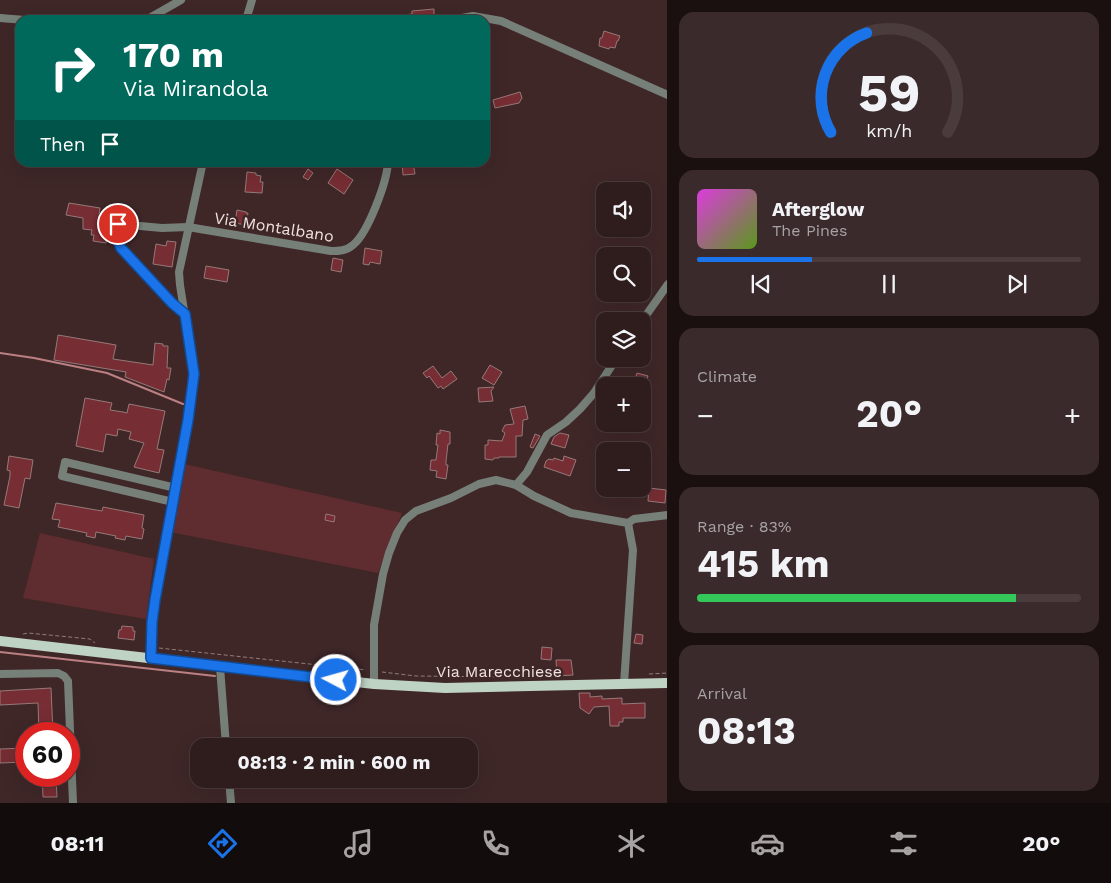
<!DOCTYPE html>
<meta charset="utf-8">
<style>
:root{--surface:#2f1d1e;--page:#3b2a2b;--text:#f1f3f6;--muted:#a7a2a4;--line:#4a3b3c;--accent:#1a73e8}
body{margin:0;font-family:"Work Sans",sans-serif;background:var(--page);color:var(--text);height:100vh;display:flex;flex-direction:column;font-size:19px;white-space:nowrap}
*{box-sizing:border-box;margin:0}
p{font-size:16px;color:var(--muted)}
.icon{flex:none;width:28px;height:28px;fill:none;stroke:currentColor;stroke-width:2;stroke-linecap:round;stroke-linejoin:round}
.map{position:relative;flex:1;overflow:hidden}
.sheet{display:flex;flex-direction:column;gap:12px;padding:12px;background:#1a1010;width:444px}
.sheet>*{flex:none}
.banner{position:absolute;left:15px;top:15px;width:475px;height:152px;border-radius:15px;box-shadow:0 5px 20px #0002,0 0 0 1px var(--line);background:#00695c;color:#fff;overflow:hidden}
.fabs{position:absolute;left:596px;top:182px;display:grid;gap:10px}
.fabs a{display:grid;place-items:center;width:55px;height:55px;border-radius:10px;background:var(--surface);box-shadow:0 5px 20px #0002,0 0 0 1px var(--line);font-size:25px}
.speed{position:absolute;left:15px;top:722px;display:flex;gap:10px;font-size:25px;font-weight:700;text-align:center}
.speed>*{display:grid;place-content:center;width:65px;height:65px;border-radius:50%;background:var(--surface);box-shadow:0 5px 20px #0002,0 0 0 1px var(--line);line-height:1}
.speed .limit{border:8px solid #d22;background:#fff;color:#111}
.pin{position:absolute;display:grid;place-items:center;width:42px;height:42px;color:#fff;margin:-21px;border:2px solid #fff;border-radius:50%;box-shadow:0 1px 5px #0007}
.me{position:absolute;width:55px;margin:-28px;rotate:276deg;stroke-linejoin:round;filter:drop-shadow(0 0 4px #0008)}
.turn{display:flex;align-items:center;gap:18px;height:105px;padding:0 25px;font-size:22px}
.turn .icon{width:65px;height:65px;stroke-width:2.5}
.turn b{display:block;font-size:35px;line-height:42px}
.then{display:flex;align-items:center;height:48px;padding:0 25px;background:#0003;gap:10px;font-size:19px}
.big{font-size:38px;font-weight:700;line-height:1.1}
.sheet .tile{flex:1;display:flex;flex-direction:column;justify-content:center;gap:8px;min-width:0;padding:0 18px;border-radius:15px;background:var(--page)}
.sheet .dial{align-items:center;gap:0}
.dial svg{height:130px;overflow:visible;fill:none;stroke:var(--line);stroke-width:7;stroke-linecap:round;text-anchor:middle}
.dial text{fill:var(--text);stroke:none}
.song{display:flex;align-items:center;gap:15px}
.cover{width:60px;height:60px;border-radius:8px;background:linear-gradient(135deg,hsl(300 70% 55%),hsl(90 70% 35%))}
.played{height:5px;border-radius:2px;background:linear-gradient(90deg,var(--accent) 30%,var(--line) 30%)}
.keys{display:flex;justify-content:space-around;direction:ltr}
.heat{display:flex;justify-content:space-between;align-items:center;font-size:28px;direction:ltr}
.charge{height:8px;border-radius:4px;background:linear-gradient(90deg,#34c759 83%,var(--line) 0)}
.trip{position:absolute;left:190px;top:738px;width:288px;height:50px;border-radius:15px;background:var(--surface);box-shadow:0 5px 20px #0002,0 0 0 1px var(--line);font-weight:700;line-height:50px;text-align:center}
.tabs{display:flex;height:80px;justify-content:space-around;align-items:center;background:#130c0c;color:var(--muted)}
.tabs .icon{width:35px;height:35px}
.tabs .current{color:var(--accent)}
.tabs b{font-size:22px;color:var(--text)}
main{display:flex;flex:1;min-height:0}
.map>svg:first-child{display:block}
.green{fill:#5f2c2f}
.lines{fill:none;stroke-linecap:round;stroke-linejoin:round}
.stream{stroke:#bc8083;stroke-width:2}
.building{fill:#762d33;stroke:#967979}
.path{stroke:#917d7d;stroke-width:1;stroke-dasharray:4 2.5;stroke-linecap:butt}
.minor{stroke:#768079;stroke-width:8}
.major{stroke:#bed3c4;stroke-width:10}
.route-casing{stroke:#114b97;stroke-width:12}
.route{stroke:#1a73e8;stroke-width:9}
.labels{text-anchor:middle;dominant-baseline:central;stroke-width:5;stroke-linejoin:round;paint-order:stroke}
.street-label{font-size:16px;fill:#f1e1e1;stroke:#3f2728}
</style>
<main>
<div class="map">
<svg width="668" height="803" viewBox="0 0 668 803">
<rect width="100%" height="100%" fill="#3f2728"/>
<g class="green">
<path d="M184,464l218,49 -24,60 -208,-41z"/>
<path d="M40,533l114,26 -8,60 -123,-21z"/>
</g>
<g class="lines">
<g class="stream">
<path d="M0,353l34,5 73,15 76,31"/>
<path d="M0,652l215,24"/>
</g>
</g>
<g class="building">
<path d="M434,9v6l-7,1 1,4h-32v-4l16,-2v-3z"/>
<path d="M604,31l16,5 -2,5h-1l-2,7 -5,-1 -1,2 -10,-3 1,-8h2z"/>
<path d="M520,92l2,6 -3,5 -24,5 -2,-8z"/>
<path d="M402,162h11l2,12 -12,1z"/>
<path d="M308,169l5,4 -5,7 -5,-3z"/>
<path d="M337,169l16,11 -9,14 -16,-11z"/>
<path d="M247,172l9,1v2l5,1 -1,6h3l-1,11 -17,-1z"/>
<path d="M69,203l31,5 -1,6 12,2 -5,27 -13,-2 1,-6h-3l1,-5 -9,-1v-11l-17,-3z"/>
<path d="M237,210l9,2v1h2l-2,12 -11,-2z"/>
<path d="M167,241l9,1 -4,25 -19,-3 3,-20 10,2z"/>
<path d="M365,248l17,3 -2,13 -10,-2 -1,3 -6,-1z"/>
<path d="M333,258l10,2 -2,12 -10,-2z"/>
<path d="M206,266l23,4 -2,12 -23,-4z"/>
<path d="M642,277l8,4 -8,14z"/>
<path d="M622,313l13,8h-14l-3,-2z"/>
<path d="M58,335l58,10 -3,14 40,6 2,-22 8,1v2h5l-1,22h4l-2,12 -2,-1 -3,13 -39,-15 1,-5 -72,-12z"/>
<path d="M490,365l12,7 -8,13 -12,-7z"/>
<path d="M433,366l9,12 9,-7 6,8 -14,10 -2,-3 -3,2 -9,-12 -2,2 -4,-5z"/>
<path d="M637,373l11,3 -4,12 -2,-2h-9z"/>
<path d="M494,387l-3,4 2,10 -14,1 -1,-14z"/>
<path d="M85,398l27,5 -2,7 13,2 4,1 2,-9 36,7 -8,38 7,1 -5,23 -25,-6 10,-24 -15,-4 2,-7 -13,-3 -1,7 -11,-2 -3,18 -27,-6z"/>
<path d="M525,406l3,13 -5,1 -1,16h-6v21h-17v1h-5l-1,2 -8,-1v-14h3v-5l14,1 3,-8 -3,-2 3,-6 9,-1 -4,-15z"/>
<path d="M440,430l10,2v12h-2l-2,17v4h2l-2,14 -10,-2 1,-6 -7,-1 1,-10h5l2,-15h-2l1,-12 3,1z"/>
<path d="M560,433l9,2 -4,13 -14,-4 3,-7z"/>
<path d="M535,434l5,2 -7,12 -3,-1z"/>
<path d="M9,456l24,4 -3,19 -5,-1 -6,30 -15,-3 6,-29v-5l-3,-1z"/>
<path d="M564,456l12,4 -6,16 -26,-9 2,-6 3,-2 4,1 1,-2 9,3z"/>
<path d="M649,488l17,2 -1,13 -17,-2z"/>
<path d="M56,503l46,8 1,-4 41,8 -2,13 2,1 -2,10 -16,-3 -1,4 -10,-2 1,-2 -20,-4 -1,6 -9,-2 1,-3 -29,-6 2,-7 -8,-1z"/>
<path d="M326,514l9,2 -1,6 -9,-2z"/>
<path d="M122,626l11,1v4h2l-1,9 -16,-2 1,-8h2z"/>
<path d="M636,634l7,1 -1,9 -8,-1z"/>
<path d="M542,647l10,1 -1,12 -10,-1z"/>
<path d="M556,660h15l2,15 -16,1z"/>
<path d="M51,688l2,45h-14l-1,-30 -38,2v-14z"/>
<path d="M579,693h11v4l12,-1v3l20,-1v6l23,-1v15h-22v4h-4v4h-9l-1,-20 -15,1 -5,7 -9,-6z"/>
<path d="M299,739h8l1,7h-8z"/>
<path d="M26,748v14l-26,1v-14z"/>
<path d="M42,776h14l1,21h-14z"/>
</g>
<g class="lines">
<g class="path">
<path d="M23,634l5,-1 62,6 5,4"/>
<path d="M159,648l207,22"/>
<path d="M382,672l34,4 92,1"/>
<path d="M649,674l19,-1"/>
</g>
<g class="minor">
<path d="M0,18l25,2"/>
<path d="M146,20l35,-20"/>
<path d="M246,20l6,-20"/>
<path d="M451,20l22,-4 28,5 167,74"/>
<path d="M185,314l-13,-11 -51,-55 -5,-12 2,-12 44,4 26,-1 143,24c8,0 15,0 22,-6 15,-12 34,-63 35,-83"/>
<path d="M642,321l26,-37"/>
<path d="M516,485l11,-13 20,-37 19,-13 14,-13 14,-16 22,-34"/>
<path d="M173,502l-111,-26 3,-14 111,26"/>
<path d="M628,523l6,-4 34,-4"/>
<path d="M151,658l1,-35 3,-23 33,-180 6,-46 -14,-89 -1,-13 24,-110"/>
<path d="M220,667l6,79"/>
<path d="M0,674l58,-1 6,3 4,5 5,122"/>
<path d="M374,684v-59l9,-51 6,-21 8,-20 8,-13 11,-9 35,-13 28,-14 17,-4 20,5 18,11 37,17 57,10 5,27 -9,134"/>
<path d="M229,779l2,24"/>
</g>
<path class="major" d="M0,641l374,43 71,4 223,-5"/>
</g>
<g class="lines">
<g class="route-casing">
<path id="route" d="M118,224l-2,12 5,12 51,55 13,11 9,60 -6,46 -33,180 -3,22 -1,36 185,22"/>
</g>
<use href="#route" class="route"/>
</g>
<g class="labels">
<g class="street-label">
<text transform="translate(274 227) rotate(9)">Via Montalbano</text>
<text x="499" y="671">Via Marecchiese</text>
</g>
</g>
</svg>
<div class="fabs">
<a><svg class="icon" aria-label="sound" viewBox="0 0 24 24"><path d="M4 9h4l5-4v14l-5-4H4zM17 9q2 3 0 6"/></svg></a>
<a><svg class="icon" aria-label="search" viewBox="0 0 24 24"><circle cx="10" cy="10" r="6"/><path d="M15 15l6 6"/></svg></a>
<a><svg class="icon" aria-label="layers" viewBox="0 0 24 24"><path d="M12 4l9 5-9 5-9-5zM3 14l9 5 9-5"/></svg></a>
<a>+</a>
<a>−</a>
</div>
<div class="speed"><div class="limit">60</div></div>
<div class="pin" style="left:118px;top:224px;background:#d93025"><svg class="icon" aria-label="arrive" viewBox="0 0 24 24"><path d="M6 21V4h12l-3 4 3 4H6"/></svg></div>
<svg class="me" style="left:336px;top:680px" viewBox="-20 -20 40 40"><circle r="17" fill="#1a73e8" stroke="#fff" stroke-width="3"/><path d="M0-11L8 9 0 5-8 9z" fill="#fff"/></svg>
<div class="trip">08:13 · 2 min · 600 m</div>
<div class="banner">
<div class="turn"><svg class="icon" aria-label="right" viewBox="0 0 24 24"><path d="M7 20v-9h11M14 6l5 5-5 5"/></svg><div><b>170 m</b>Via Mirandola</div></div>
<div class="then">Then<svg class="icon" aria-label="arrive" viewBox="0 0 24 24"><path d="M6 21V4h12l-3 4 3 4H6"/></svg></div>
</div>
</div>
<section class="sheet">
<div class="tile dial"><svg viewBox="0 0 100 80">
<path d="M14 69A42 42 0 1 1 86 69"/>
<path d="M14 69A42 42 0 0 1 36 8" stroke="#1a73e8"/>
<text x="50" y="56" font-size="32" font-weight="700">59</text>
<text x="50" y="72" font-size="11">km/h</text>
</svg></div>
<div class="tile">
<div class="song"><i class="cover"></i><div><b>Afterglow</b><p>The Pines</p></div></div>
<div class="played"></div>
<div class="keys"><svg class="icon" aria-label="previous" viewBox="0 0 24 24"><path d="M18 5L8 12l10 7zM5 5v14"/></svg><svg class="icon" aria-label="pause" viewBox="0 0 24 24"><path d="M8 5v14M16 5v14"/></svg><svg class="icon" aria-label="next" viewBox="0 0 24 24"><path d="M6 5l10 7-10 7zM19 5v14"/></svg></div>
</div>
<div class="tile"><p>Climate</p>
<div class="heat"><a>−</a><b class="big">20°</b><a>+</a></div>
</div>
<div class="tile"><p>Range · 83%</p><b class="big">415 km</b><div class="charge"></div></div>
<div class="tile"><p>Arrival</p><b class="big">08:13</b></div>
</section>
</main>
<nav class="tabs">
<b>08:11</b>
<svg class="icon current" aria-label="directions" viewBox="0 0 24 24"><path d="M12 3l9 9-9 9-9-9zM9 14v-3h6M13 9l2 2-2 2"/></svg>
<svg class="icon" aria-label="music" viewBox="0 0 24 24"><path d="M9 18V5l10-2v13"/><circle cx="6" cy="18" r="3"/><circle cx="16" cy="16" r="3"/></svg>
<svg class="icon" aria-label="phone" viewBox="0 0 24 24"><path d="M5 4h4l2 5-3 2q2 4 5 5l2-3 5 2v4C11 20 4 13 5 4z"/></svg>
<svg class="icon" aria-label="climate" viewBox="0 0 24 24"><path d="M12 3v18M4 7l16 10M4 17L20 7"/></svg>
<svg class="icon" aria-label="car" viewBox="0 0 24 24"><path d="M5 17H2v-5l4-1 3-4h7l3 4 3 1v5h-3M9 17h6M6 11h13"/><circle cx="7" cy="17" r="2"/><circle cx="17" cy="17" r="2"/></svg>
<svg class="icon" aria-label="filters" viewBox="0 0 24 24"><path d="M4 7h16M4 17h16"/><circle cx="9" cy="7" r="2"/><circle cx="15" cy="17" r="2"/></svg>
<b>20°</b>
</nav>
